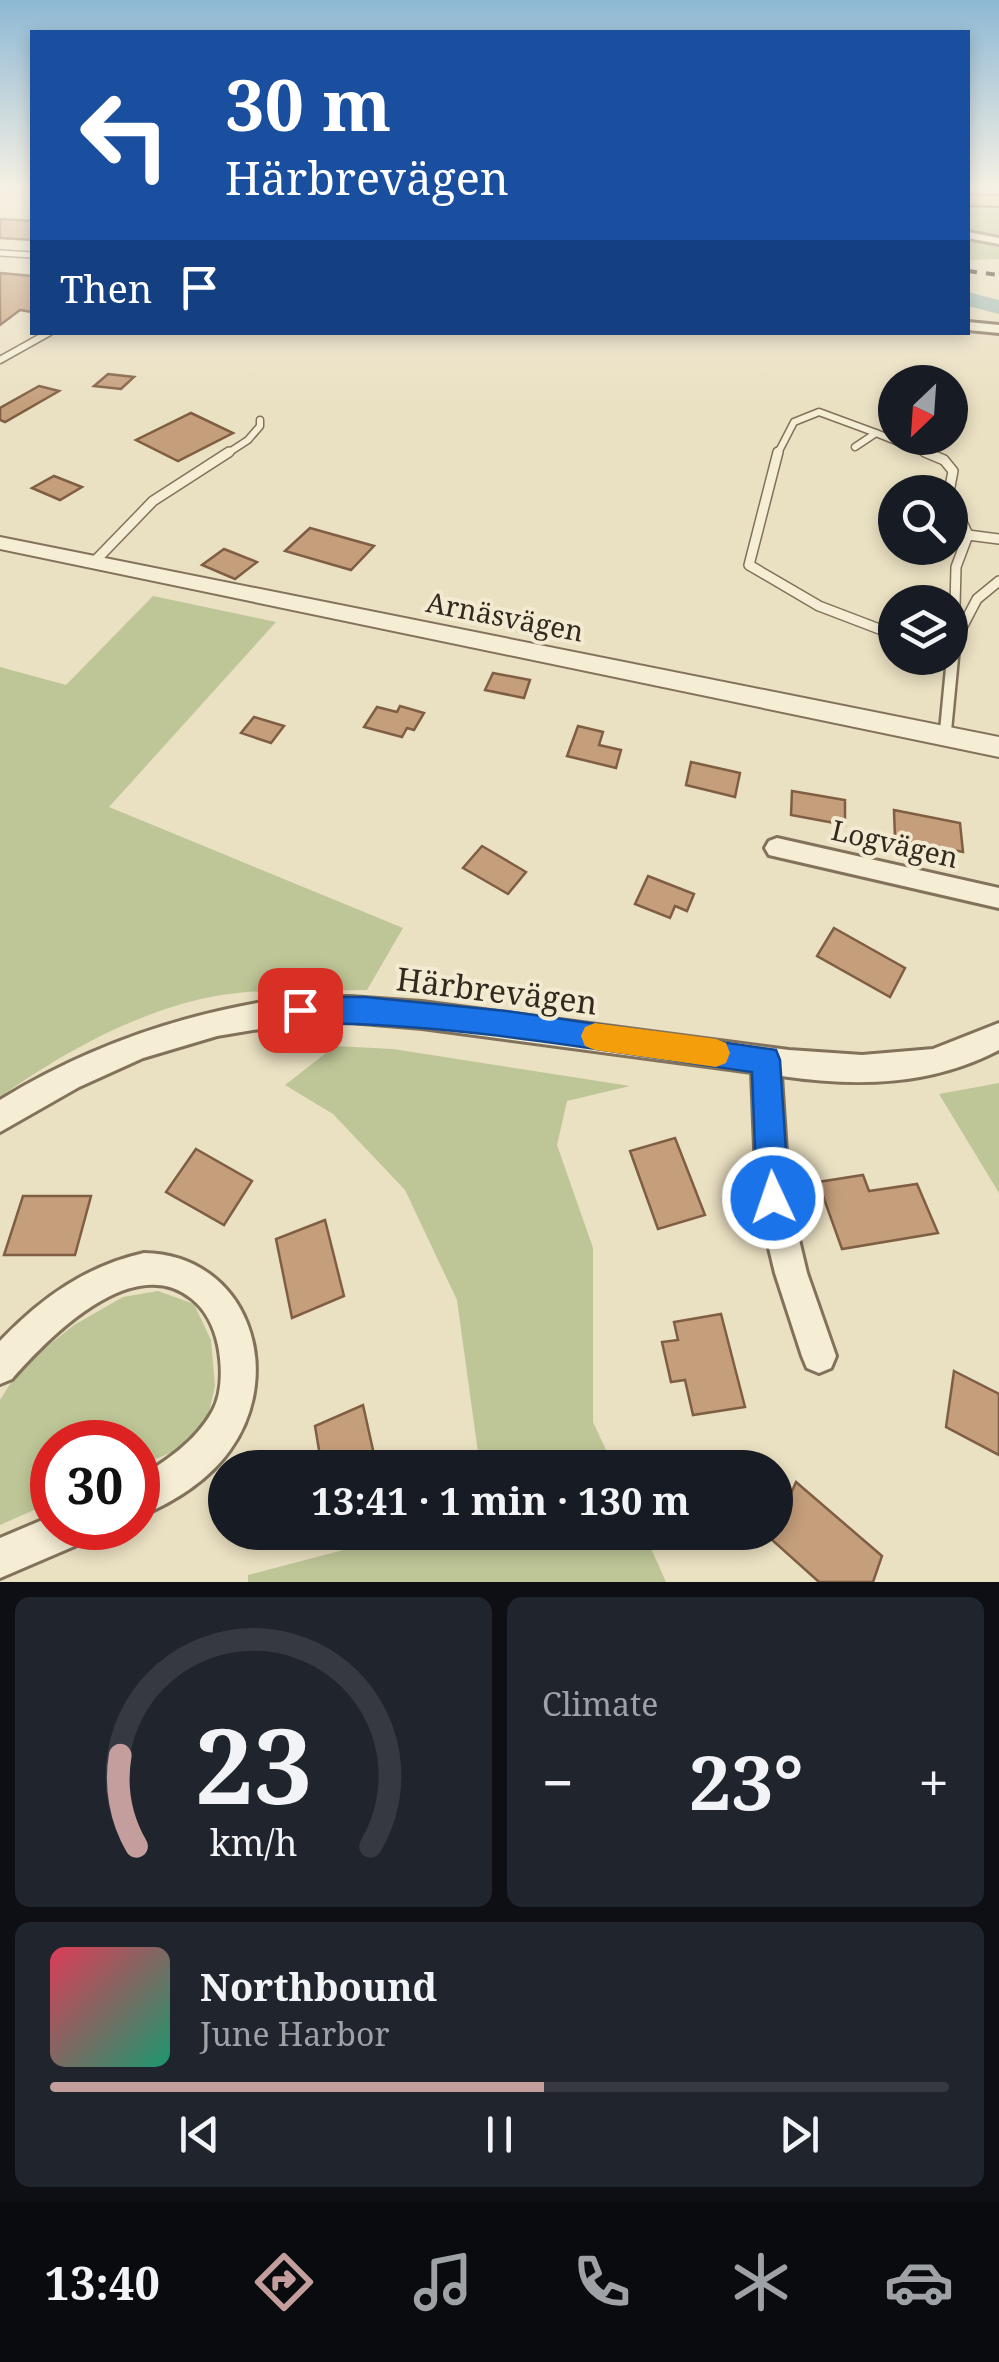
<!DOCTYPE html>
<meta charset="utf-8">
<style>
:root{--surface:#171b24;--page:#20242c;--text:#f1f3f6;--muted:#9ea1a6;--line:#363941;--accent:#c39e9d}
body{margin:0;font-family:"Noto Serif",serif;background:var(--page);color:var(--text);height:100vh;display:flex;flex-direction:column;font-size:38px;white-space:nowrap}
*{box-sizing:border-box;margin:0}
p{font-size:32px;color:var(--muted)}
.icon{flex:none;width:55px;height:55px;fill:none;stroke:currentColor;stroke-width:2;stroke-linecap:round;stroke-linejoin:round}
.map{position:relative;height:1582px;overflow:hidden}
.panel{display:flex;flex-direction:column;gap:15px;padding:15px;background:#0d0f14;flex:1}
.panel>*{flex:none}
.top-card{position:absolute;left:30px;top:30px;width:940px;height:305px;border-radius:0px;box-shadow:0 5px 15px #0003;background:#1a4fa0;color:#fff;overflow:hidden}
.needle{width:65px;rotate:205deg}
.tools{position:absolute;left:878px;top:365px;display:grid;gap:20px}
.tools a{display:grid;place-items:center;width:90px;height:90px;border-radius:50%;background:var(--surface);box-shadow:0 5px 15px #0003;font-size:50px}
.speed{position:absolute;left:30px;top:1420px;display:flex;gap:20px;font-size:50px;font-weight:700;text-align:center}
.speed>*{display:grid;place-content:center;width:130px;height:130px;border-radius:50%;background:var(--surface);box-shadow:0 5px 15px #0003;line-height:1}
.speed .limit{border:15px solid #d22;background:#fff;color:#111}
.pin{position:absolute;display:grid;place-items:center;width:85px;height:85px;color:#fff;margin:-42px;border-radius:20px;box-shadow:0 5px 15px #0006}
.me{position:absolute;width:110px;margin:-55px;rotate:357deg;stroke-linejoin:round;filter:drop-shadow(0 0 8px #0008)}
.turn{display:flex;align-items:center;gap:35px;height:210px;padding:0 30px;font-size:45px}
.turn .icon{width:130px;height:130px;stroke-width:2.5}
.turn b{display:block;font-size:70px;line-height:85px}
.then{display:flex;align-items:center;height:95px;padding:0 30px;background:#0003;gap:20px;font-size:38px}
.big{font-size:75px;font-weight:700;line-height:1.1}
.panel .widget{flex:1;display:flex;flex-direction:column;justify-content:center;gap:15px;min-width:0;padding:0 35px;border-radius:15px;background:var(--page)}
.panel .dial{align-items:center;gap:0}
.dial svg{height:260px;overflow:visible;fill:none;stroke:var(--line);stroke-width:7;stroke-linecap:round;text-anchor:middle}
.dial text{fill:var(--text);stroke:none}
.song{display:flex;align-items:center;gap:30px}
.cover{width:120px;height:120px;border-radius:15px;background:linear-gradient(135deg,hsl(350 70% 55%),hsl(160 70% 35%))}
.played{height:10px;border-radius:5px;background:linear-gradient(90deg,var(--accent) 55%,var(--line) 55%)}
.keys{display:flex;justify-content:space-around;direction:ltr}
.heat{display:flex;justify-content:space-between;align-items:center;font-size:55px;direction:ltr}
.panel .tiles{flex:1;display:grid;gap:15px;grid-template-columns:1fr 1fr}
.widget:last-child{grid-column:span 2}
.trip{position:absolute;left:208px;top:1450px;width:585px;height:100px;border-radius:50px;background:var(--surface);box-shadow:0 5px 15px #0003;font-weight:700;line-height:100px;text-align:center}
.tabs{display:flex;height:160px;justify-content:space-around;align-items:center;background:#090b0e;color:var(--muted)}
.tabs .icon{width:70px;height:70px}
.tabs .active{color:var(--accent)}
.tabs b{font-size:45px;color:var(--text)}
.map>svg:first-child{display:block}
.green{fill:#bec697}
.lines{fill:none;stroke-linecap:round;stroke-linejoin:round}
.river{fill:#a4bdb7;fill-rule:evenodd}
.building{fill:#c59e7b;stroke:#7f5e43;stroke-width:2.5}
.service-far3-casing{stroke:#82725b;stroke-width:8}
.service-far2-casing{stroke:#82725b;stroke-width:9}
.service-far1-casing{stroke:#82725b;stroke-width:12}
.service-casing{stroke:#82725b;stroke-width:16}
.minor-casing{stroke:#82725b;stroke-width:6}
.tertiary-casing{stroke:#82725b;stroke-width:4}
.trunk-casing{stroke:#50402f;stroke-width:4}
.service-far3{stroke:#f5edd4;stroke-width:5}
.service-far2{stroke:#f5edd4;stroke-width:6}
.service-far1{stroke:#f5edd4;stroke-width:9}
.service{stroke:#f5edd4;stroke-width:11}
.minor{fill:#f5edd4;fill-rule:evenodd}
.tertiary{fill:#f5edd4;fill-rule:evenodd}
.trunk{fill:#debe7b;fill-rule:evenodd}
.rail{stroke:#33291e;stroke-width:4;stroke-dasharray:9 9;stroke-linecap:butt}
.route{fill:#1a73e8;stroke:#114b97;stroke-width:2.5}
.slow{fill:#f59e0b}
.labels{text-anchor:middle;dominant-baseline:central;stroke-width:8;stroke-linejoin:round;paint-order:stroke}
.street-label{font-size:28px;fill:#33291e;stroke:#f2ead1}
.near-street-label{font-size:32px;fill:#33291e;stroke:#f2ead1}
</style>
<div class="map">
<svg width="999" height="1582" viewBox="0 0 999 1582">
<rect width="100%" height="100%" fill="#eae0c2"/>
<g class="green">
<path d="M968,206l31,2v51l-31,1z"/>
<path d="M153,596l123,26 -167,185 294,121 -36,62c-43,1 -87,-1 -130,3 -84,9 -169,56 -237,104v-430l66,18z"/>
<path d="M335,1046l58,3 237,37 -63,15 -10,44 36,103v174l21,45h-134l-23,-167 -52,-110 -72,-76 -48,-29z"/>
<path d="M999,1083v110l-60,-99z"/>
<path d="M158,1291l36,13 17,36 4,46 -8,35 -22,26 -47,19v-24h-86v60l-52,23v-125l20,-32 54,-43 49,-28z"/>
<path d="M644,1533l22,49h-418v-7l160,-42z"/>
</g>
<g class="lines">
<path class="river" d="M968,292l31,8v14l-31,-8z"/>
</g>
<g class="building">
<path d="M0,219l32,2v19l-32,-2z"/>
<path d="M0,273l32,3v36l-12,-2 -20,15z"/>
<path d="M108,374l26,3 -13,12 -27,-3z"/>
<path d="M39,386l20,5 -54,31 -5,-2v-12z"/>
<path d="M191,413l42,20 -55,28 -42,-21z"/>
<path d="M54,476l28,11 -22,13 -28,-12z"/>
<path d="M310,528l64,18 -23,24 -66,-19z"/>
<path d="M224,549l33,13 -22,17 -33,-14z"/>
<path d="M493,673l37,7 -6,18 -39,-8z"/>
<path d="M400,706l24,7 -10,17 -7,-2 -5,9 -38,-10 13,-20 20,5z"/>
<path d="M254,717l30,9 -13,17 -30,-10z"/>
<path d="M578,726l25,6 -4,13 22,5 -5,18 -49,-12z"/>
<path d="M691,762l49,11 -5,24 -49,-12z"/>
<path d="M792,791l53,9v25l-54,-10z"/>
<path d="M894,810l66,13 3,29 -68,-13z"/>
<path d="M482,846l44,26 -18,22 -45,-26z"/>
<path d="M648,876l46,18 -7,17 -12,-5 -5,12 -35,-14z"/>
<path d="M834,928l71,40 -15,29 -73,-41z"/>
<path d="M675,1138l30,77 -47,14 -28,-78z"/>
<path d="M196,1149l56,32 -28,44 -58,-33z"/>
<path d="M863,1175l6,16 48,-7 21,49 -96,16 -24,-67z"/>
<path d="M23,1196h68l-16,59h-71z"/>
<path d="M325,1220l19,76 -52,22 -16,-79z"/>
<path d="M721,1314l24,93 -52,8 -8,-35 -14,2 -9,-40 16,-2 -4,-18z"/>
<path d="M954,1371l45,23v61l-53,-28z"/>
<path d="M363,1405l14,63h-55l-7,-42z"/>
<path d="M796,1482l86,74 -9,26h-54l-48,-43z"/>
</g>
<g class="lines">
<g class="service-far3-casing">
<path id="service-far3" d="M0,253l32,2"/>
</g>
<g class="service-far2-casing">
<g id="service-far2">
<path d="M0,360l50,-28"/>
<path d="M855,447l21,-14 55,22"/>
<path d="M225,455l23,-15 12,-14v-6"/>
<path d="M777,455l17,-33 25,-10 57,21"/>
</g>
</g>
<g class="service-far1-casing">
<g id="service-far1">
<path d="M778,452l-29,113 70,41 76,29"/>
<path d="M925,452l19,8 9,11 -4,21"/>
<path d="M950,496l18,39"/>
<path d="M94,562l59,-61 76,-49"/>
<path d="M955,641l22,-42 22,-18"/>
<path d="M954,645l2,-78 12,-32 31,4"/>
</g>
</g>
<g class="service-casing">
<path id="service" d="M945,736l9,-94"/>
</g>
<g class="minor-casing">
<g id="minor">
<path d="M968,232l31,6v6l-31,-6z"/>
<path d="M968,322l31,3v8l-31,-3z"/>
<path d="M777,838l222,50v20l-230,-53 -4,-7 4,-7z"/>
<path d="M296,997h54l72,5 367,48 73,5 71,-6 66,-26v27c-69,36 -142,37 -218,26l8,122 18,75 29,83 -5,12 -12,5 -12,-5 -5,-12 -27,-83 -18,-75 -5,-126 -330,-44 -72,-6 -54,1 -79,13 -74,22 -64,29 -79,45v-32c91,-56 190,-89 296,-103z"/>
<path d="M144,1253c104,2 142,119 86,197 -22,31 -58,53 -92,67v-39c28,-17 57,-36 74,-66 11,-19 10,-46 6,-67 -4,-18 -12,-35 -26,-46 -59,-48 -143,38 -180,80l-12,5v-43c41,-43 86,-75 144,-88z"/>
<path d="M52,1516v12h37l-5,14 -84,36v-40z"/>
</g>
</g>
<g class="tertiary-casing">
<path id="tertiary" d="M0,537l999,200v20l-999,-208z"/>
</g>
<g class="trunk-casing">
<path id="trunk" d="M968,195l31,1v10l-31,-1z"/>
</g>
<use href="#service-far3" class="service-far3"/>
<use href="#service-far2" class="service-far2"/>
<use href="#service-far1" class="service-far1"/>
<use href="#service" class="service"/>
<use href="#minor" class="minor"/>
<use href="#tertiary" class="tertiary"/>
<use href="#trunk" class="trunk"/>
<path class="rail" d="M968,271l31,4"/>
</g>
<linearGradient id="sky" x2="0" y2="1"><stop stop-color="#8db8d4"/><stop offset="0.46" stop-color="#f6f1e4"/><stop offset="1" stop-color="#f6f1e4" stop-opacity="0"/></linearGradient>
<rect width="999" height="408" fill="url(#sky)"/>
<path class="route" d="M300,997h65l141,14 270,39 4,10 9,138 -5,11 -11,5 -11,-5 -5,-11 -5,-126c-149,-21 -301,-50 -452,-49l-10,-4 -4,-9 4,-9z"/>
<path class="slow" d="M595,1023l121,16 10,4 4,10 -4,10 -10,4 -121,-17 -10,-4 -4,-10 4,-9z"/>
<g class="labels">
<g class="street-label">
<text transform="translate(505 616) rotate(11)">Arnäsvägen</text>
<text transform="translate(895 843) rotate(13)">Logvägen</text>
</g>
<g class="near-street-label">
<text transform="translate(497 990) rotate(7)">Härbrevägen</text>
</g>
</g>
</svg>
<div class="tools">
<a><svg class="needle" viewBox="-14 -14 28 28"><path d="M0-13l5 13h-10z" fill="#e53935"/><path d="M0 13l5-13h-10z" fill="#9ea1a6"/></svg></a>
<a><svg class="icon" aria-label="search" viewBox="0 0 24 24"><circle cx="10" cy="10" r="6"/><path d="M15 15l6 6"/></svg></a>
<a><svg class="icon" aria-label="layers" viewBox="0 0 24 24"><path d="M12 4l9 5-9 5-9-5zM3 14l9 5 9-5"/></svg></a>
</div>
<div class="speed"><div class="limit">30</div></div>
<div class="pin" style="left:300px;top:1010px;background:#d93025"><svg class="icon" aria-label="arrive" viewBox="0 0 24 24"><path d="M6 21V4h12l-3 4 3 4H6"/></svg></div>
<svg class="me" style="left:773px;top:1198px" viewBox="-20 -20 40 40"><circle r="17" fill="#1a73e8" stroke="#fff" stroke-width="3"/><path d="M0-11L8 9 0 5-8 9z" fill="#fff"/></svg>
<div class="trip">13:41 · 1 min · 130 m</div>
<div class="top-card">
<div class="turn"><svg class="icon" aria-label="left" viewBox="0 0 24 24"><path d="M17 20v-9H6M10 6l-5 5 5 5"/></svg><div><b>30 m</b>Härbrevägen</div></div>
<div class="then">Then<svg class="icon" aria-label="arrive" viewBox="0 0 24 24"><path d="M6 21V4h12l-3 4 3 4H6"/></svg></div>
</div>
</div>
<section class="panel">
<div class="tiles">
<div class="widget dial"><svg viewBox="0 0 100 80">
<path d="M14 69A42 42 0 1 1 86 69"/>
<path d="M14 69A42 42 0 0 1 9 41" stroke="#c39e9d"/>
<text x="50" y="56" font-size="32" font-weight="700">23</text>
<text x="50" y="72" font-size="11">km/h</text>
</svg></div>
<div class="widget"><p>Climate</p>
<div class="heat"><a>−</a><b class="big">23°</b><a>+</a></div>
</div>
<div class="widget">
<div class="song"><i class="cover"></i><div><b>Northbound</b><p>June Harbor</p></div></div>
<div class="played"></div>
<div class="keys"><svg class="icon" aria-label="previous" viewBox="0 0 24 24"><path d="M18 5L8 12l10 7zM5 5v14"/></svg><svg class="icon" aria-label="pause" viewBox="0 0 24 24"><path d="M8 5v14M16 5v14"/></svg><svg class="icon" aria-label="next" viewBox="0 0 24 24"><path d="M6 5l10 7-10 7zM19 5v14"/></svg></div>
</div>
</div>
</section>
<nav class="tabs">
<b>13:40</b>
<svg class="icon active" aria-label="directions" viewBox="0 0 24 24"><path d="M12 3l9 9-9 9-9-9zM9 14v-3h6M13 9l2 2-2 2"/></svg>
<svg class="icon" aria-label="music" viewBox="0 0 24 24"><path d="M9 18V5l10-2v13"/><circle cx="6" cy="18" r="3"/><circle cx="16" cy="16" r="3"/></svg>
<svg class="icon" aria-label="phone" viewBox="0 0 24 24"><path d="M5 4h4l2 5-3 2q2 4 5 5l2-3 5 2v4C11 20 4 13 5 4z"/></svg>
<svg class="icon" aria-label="climate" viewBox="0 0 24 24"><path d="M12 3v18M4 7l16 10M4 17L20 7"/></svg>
<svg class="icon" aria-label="car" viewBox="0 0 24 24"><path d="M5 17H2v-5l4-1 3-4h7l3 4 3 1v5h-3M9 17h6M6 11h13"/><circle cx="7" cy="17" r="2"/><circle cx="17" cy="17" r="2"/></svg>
</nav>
